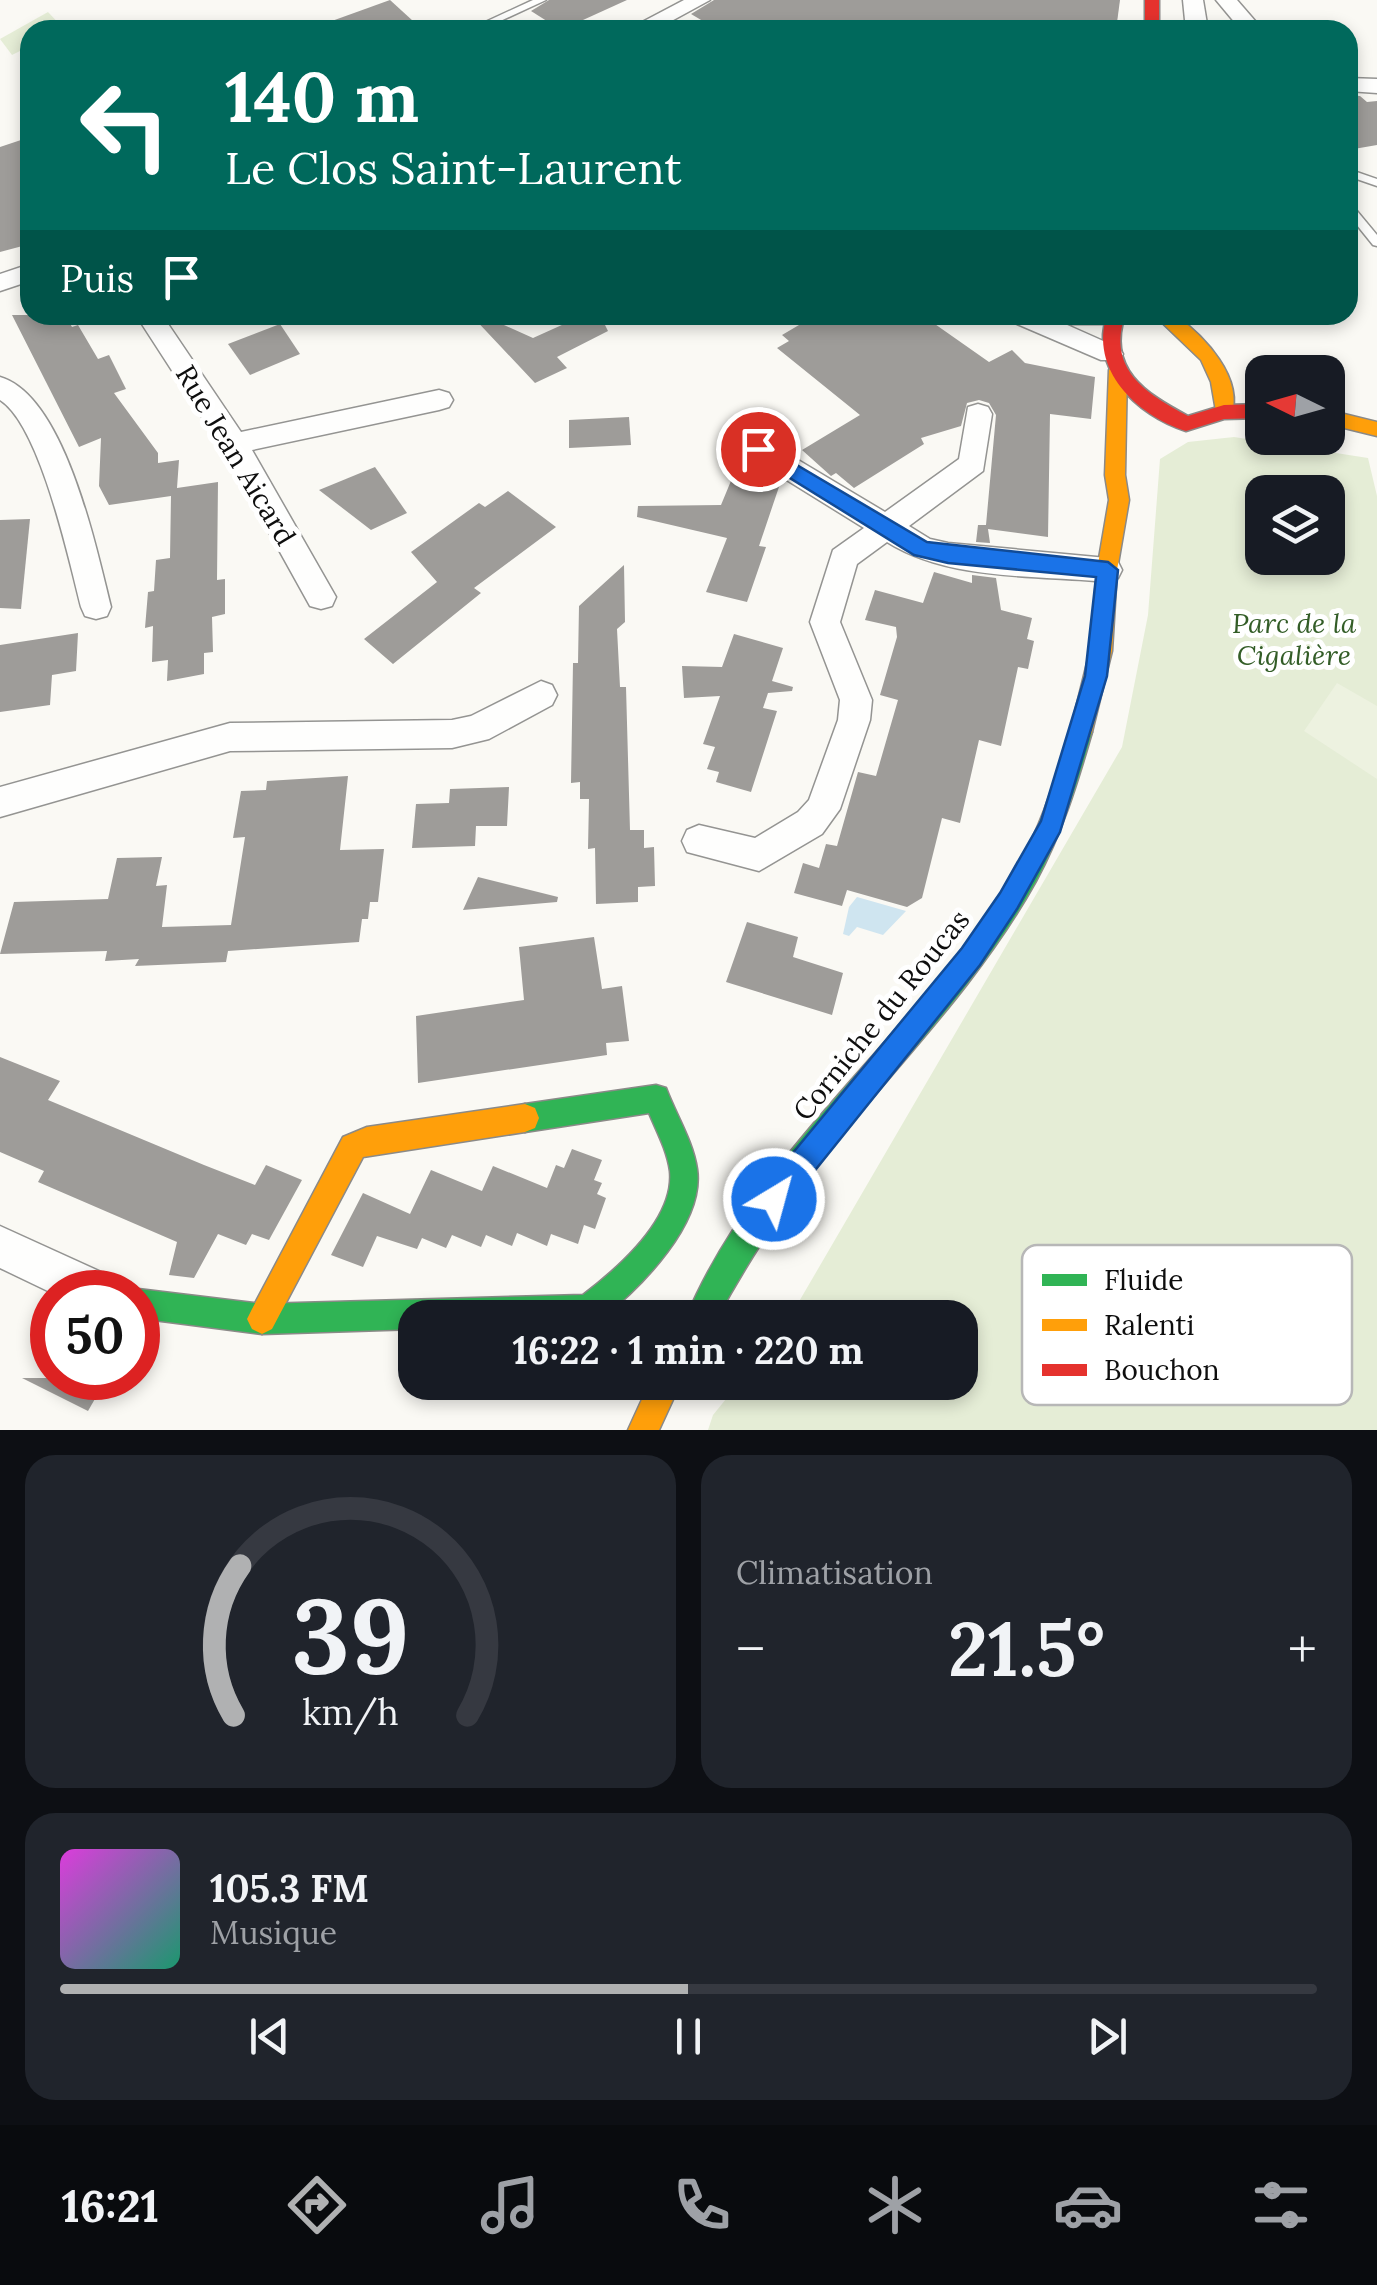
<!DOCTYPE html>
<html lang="fr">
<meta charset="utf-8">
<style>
:root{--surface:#171b24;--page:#20242c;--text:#f1f3f6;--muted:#9ea1a6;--line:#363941;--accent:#b0b1b2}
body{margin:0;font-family:Lora,serif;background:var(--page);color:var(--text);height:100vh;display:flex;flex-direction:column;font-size:38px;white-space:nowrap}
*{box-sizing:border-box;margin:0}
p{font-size:32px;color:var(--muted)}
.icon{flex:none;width:55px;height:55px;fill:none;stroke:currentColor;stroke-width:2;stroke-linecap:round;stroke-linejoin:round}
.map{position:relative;height:1430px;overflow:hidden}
.drawer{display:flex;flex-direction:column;gap:25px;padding:25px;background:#0d0f14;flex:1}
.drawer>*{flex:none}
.hud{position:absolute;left:20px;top:20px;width:1338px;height:305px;border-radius:30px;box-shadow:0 5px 15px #0003;background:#00695c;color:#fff;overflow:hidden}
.needle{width:65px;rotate:275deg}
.controls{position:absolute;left:1245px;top:355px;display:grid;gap:20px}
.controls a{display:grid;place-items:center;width:100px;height:100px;border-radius:20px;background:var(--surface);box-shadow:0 5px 15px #0003;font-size:50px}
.speed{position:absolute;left:30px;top:1270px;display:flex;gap:20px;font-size:50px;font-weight:700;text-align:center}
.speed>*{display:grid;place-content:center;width:130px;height:130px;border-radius:50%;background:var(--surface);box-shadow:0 5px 15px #0003;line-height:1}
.speed .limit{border:15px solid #d22;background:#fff;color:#111}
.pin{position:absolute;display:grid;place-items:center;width:85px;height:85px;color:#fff;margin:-42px;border:5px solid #fff;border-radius:50%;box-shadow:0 2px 10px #0007}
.me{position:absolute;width:110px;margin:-55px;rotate:37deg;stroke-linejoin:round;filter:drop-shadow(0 0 8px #0008)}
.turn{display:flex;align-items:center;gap:35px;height:210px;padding:0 40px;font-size:45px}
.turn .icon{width:130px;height:130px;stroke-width:2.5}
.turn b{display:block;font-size:70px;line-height:85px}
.then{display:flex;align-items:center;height:95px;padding:0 40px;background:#0003;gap:20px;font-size:38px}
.big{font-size:75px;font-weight:700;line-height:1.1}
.drawer .widget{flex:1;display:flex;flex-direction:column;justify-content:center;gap:15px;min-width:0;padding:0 35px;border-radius:30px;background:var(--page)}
.drawer .dial{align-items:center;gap:0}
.dial svg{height:260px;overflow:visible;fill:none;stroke:var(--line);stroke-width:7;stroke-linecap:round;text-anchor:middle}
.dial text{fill:var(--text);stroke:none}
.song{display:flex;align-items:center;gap:30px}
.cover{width:120px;height:120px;border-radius:15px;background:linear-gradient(135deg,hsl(300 70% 55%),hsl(160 70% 35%))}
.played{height:10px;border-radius:5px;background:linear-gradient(90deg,var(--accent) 50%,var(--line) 50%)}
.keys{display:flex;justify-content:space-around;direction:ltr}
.heat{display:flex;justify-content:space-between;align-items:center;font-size:55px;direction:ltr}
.drawer .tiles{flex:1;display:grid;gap:25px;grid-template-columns:1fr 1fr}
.widget:last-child{grid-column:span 2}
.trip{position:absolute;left:398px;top:1300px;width:580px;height:100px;border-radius:30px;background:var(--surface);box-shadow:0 5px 15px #0003;font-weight:700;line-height:100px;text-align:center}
.tabs{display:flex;height:160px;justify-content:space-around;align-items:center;background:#090b0e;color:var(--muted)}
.tabs .icon{width:70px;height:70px}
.tabs .on{color:var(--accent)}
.tabs b{font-size:45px;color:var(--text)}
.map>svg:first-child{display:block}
.green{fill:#e5edd6;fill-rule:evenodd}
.pitch{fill:#edf2e0}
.water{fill:#cfe5f0}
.building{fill:#9e9c99}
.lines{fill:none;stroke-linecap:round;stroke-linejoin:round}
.lane-casing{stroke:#949492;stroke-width:3}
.street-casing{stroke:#949492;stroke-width:3}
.fast-casing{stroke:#8b8a88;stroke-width:3}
.slow-casing{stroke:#8b8a88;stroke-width:3}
.jam-casing{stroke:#8b8a88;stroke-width:3}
.lane{fill:#fefefd;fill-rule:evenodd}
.street{fill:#fefefd;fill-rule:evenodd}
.fast{fill:#30b455;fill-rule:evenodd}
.slow{fill:#ff9f0a;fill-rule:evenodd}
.jam{fill:#e5322d;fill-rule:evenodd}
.route{fill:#1a73e8;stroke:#114b97;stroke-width:2.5}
.labels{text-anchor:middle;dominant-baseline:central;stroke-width:10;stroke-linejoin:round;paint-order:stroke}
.street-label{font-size:28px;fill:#0e0e0e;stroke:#fff}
.park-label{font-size:28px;font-style:italic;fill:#335d27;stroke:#fff}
.key{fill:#fff;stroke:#b7b7b7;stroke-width:2.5}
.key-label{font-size:28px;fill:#0e0e0e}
</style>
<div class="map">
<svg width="1377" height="1430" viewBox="0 0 1377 1430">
<rect width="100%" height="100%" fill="#faf9f4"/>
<g class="green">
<path d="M48,12l16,17 -34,1v16l-18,9 -12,-16z"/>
<path d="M1234,437l134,21 9,38v934h-669l5,-15 26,-32 221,-1v-64l-170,-1 332,-570 26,-132 12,-156 28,-17zM1262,492h66v66h-66z"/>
</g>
<path class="pitch" d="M1337,683l40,23v73l-73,-48z"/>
<path class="water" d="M857,897l49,14 -23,24 -26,-8 -8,9 -6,-2 6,-27z"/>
<g class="building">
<path d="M390,0l23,21 -23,9h-72v-4z"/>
<path d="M549,0h78l-66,30 -30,-19z"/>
<path d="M714,0h406l-4,30h-398l-27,-16z"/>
<path d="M1348,95l12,1 7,6 10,-1v44l-29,5z"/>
<path d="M30,137v107l-30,8v-105z"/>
<path d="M12,315h53l7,12 6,-2 20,34 11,-4 17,34 -12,4 44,60v10l21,-3 -2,28 41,-6 -1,98 8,-1v35l-13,3 1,35 -9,1v21l-37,7 1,-21 -16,2 1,-36 -8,2 3,-36 6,-1 2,-31 14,-2 1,-62 -62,9 -10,-19 2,-48 -22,9z"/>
<path d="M471,315h11l51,23 51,-23h16l8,16 -51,26 10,11 -32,15z"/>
<path d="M816,315h106l67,47 23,-12 13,13 70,14 -4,42 -41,-5 -2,123 -60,-8 2,14 -14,-1 2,-17h8l10,-110 -7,-12 -10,-3 -12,3 -6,23 -40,12 3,6 -70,44 -18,-15 -5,3 -29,-26 58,-35 -83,-67 12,-7 -7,-6z"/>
<path d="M280,324l20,30 -50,21 -22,-31z"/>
<path d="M629,417l2,28 -62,3v-28z"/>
<path d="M375,467l32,46 -36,17 -52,-40z"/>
<path d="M749,469l32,12 -22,65 7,1 -19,55 -41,-10 21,-54 -90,-21 1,-11 83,-1 12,-29 12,2z"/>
<path d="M508,491l48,36 -82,61 7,5 -88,71 -29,-25 73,-57 -26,-30 68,-49 6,4z"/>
<path d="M30,519l-9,90 -21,-1v-88z"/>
<path d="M624,565l1,57 -8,7 3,58h6l4,143h14v18l10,-1 1,39 -17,1v15l-42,2 -1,-56 -7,1 1,-50h-9v-17l-9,1 2,-120h5l1,-57z"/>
<path d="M934,572l38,11v-8l24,3 5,32 31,8 -5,21 7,2 -6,28 -10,-2 -17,79 -22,-6 -19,83 -18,-5 -20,80 -15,9 -60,-17 -5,16 -48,-13 9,-30 16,5 7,-24 11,2 21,-74 18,4 22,-76 -18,-5 17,-58 -1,-10 -31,-7 10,-30 48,13z"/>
<path d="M78,633l-2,38 -24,4 -2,30 -50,7v-67z"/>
<path d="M734,634l49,14 -11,33 21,6 -1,4 -24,2 -5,15 14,3 -26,81 -35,-10 3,-10 -12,-3 8,-22 -12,-3 17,-48 -36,2 -2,-32 40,1z"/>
<path d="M348,776l-8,74 44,-1 -6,53h-8l-2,17h-6l-3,23 -131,9 -2,11 -91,4 4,-7 -34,2 2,-10 -107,3 14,-52 94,-3 9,-41 45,-1 -6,29 11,-1 -5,42 69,-2 14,-88 -12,1 8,-47 25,-1 1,-9z"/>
<path d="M509,787l-2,39h-31l-1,20 -63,2 4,-44 33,-1 1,-14z"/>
<path d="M478,877l80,20 -1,5 -94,8z"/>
<path d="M747,922l51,15 -5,20 50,16 -11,42 -106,-33z"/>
<path d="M594,937l8,52 20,-3 7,55 -23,2 1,12 -189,28 -2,-67 108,-16 -5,-53z"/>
<path d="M0,1057l60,24 -12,19 156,65 51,20 11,-20 36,15 -33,60 -17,-6 -6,11 -28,-11 -24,44 -25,-3 8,-33 -139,-60 6,-11 -44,-19z"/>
<path d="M572,1149l30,11 -8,20 8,3 -5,11 9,4 -11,31 -11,-4 -6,19 -27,-10 -4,12 -30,-13 -5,13 -26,-11 -5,12 -29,-12 -6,13 -24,-10 -5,11 -40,-13 -14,31 -32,-12 32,-62 47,21 21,-44 51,21 11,-25 54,22 9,-23 8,3z"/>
<path d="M22,1378h85l-19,33z"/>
</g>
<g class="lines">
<g class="lane-casing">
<g id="lane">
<path d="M533,0h13l-65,30h-13z"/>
<path d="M1348,169l29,10v7l-29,-10z"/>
<path d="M1348,204l4,1 25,30v11l-4,-1 -25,-31z"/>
</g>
</g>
<g class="street-casing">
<g id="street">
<path d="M684,0h26l-55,30h-28z"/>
<path d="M1183,0h20l5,30h-22z"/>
<path d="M1216,0h21l26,30h-22z"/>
<path d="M1348,78l29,1v14l-29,-2z"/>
<path d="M30,264v17l-30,10v-17z"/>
<path d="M136,315h26l79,117 198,-42 10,3 4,7 -4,7 -10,3 -187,40 84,147 -4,9 -11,3 -11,-3 -86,-155z"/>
<path d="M1006,315h118l-2,9h-57l54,24 4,6 -4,6h-18l-91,-39z"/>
<path d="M0,377c65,19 96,171 111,230l-4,9 -11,3 -11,-3 -4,-9c-12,-47 -41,-182 -81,-207z"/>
<path d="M978,404l10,3 4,7 -9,57 -74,55 21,13 18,4 159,15 11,4 4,8 -4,8 -11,4c-71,-7 -158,-1 -220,-40l-30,22 -17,58 32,78 -2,20 -30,89 -18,25 -63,37 -72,-19 -5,-11 5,-11 12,-5 56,13 43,-26 11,-12 29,-80 2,-20 -30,-78 23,-72 31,-22 -116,-72 -4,-7 4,-7 10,-3 10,3 117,70 74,-53 9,-52z"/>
<path d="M541,681l11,4 5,10 -5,10 -63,34 -37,9 -222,3 -230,66v-30l230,-64 222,-3 19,-4z"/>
<path d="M0,1226l112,51 6,15 -66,1 -52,-25z"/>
</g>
</g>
<g class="fast-casing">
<g id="fast">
<path d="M1081,722l8,3 3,7c-15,52 -30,101 -56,149 -53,96 -131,176 -200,260 -45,55 -85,114 -119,177h-31c71,-171 241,-292 332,-452 25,-43 37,-87 52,-134l3,-7z"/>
<path d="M656,1085l10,3c10,27 27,53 31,81 8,54 -56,118 -95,149h-187v11l-153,5 -124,-16v-26h-8l8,-3 124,15 321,-9c34,-26 92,-75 87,-124 -3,-21 -13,-39 -21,-58l-124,19 -10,-4 -4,-10 4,-10 10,-4z"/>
</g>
</g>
<g class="slow-casing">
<g id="slow">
<path d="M1154,315h21c29,21 70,63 56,102h-14l-6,-35 -10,-22z"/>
<path d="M1118,364l9,6 -2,105 4,25 -12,70 -5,81 -20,81 -3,7 -8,3 -8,-3 -3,-7 20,-81 7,-81 12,-70 -4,-25 4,-105z"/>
<path d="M1328,410l49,12v14l-49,-12z"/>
<path d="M525,1104l10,4 4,10 -4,10 -10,4 -162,25 -91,172 -10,5 -10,-5 -5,-10 5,-10 91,-172 24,-10z"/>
<path d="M650,1382h31l-22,48h-31z"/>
</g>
</g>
<g class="jam-casing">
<g id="jam">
<rect x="1145" y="0" width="14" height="30"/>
<path d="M1107,315h18c-18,54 20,78 63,101l36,-11 38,-1v14l-38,1 -38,12c-50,-16 -97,-62 -79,-116z"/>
</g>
</g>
<use href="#lane" class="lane"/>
<use href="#street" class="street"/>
<use href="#fast" class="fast"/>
<use href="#slow" class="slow"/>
<use href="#jam" class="jam"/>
</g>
<path class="route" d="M758,442l169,100 181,20 10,8 -11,106 -47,156 -43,77 -37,56 -196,244 -10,4 -11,-4 -4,-10 4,-10 199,-241 38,-55 41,-72 44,-145 11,-99 -148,-14 -34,-8 -163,-101v-10z"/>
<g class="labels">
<g class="street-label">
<text transform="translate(236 455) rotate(59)">Rue Jean Aicard</text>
<text transform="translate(881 1015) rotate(-51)">Corniche du Roucas</text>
</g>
<g class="park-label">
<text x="1294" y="623">Parc de la<tspan x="1294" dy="32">Cigalière</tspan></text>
</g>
</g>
<rect x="1022" y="1245" width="330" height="160" rx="15" class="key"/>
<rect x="1042" y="1274" width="45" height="12" fill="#30b455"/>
<rect x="1042" y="1319" width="45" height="12" fill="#ff9f0a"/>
<rect x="1042" y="1364" width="45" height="12" fill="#e5322d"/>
<g class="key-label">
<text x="1104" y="1290">Fluide</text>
<text x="1104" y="1335">Ralenti</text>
<text x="1104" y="1380">Bouchon</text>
</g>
</svg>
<div class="controls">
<a><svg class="needle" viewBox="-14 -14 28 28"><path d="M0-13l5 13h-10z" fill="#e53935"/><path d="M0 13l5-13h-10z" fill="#9ea1a6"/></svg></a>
<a><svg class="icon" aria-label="layers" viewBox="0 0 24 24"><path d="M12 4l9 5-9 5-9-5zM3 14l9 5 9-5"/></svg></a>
</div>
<div class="speed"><div class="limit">50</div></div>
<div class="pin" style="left:758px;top:449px;background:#d93025"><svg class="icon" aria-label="arrive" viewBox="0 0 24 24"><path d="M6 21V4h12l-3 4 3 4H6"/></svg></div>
<svg class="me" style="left:774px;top:1199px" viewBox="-20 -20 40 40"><circle r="17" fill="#1a73e8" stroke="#fff" stroke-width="3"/><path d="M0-11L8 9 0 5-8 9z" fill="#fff"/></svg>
<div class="trip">16:22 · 1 min · 220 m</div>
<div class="hud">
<div class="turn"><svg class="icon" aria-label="left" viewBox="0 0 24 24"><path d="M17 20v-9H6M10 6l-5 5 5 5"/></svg><div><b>140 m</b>Le Clos Saint-Laurent</div></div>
<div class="then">Puis<svg class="icon" aria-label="arrive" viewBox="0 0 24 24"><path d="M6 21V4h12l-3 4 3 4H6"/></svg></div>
</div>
</div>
<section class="drawer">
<div class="tiles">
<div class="widget dial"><svg viewBox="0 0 100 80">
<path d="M14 69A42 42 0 1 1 86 69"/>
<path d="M14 69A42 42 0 0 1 16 23" stroke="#b0b1b2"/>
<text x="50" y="56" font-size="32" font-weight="700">39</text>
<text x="50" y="72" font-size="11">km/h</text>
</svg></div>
<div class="widget"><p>Climatisation</p>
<div class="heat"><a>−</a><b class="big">21.5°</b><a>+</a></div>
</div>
<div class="widget">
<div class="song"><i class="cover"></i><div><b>105.3 FM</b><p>Musique</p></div></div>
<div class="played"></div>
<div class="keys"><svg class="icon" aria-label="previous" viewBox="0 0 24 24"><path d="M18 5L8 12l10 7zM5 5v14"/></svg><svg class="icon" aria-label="pause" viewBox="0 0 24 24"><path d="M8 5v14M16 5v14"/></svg><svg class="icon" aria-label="next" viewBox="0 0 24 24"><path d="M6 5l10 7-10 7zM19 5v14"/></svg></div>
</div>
</div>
</section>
<nav class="tabs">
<b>16:21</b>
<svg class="icon on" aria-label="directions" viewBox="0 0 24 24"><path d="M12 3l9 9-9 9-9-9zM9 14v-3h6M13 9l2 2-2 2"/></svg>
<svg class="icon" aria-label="music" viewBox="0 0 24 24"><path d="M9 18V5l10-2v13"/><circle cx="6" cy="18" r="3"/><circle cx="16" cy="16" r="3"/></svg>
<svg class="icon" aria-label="phone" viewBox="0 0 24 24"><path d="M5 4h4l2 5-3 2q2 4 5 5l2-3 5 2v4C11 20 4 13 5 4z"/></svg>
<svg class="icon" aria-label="climate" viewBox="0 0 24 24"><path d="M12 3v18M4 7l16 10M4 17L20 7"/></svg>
<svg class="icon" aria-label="car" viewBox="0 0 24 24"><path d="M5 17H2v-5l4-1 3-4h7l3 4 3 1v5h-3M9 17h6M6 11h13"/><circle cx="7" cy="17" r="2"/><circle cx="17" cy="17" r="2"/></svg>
<svg class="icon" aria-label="filters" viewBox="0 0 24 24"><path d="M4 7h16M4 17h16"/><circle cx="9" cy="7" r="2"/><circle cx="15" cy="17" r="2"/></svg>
</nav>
